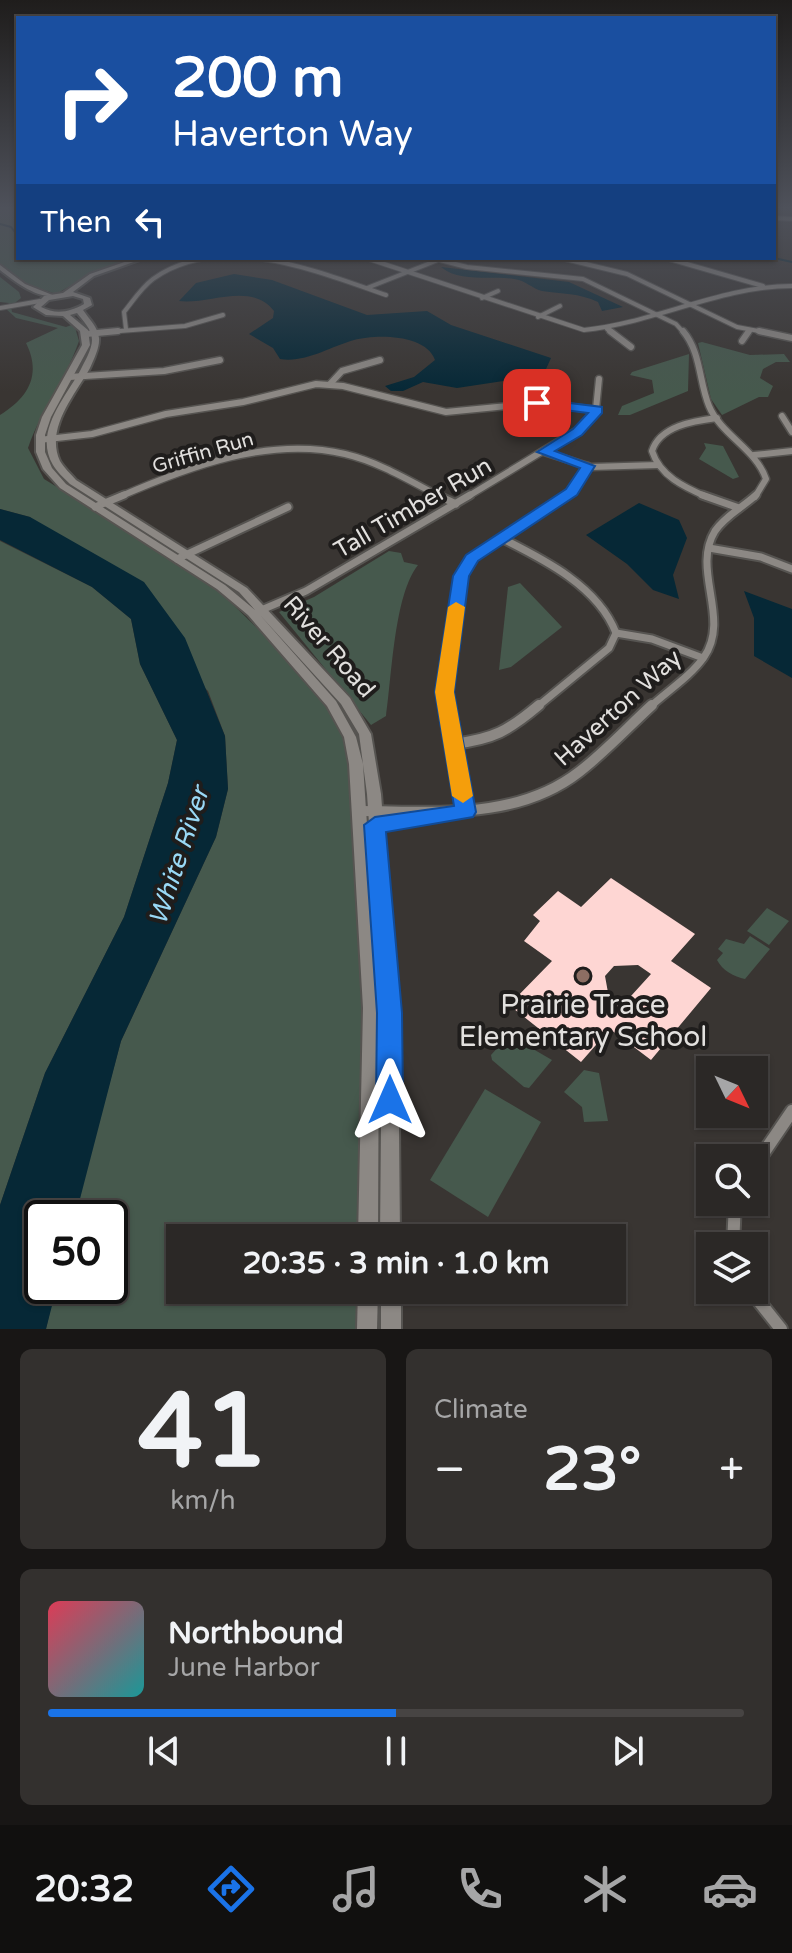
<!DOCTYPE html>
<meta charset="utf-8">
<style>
:root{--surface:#2b2826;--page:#33302e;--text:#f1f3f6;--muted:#a6a6a7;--line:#474443;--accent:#1a73e8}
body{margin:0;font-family:"Varela Round",sans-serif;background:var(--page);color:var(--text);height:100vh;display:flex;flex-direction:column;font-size:30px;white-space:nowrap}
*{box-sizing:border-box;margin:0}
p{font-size:26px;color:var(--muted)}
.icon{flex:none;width:44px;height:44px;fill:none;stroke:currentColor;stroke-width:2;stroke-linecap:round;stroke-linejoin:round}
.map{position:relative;height:1329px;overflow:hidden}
.side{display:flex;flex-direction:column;gap:20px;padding:20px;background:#181615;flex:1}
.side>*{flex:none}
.guide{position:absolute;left:16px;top:16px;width:760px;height:244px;border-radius:0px;box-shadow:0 2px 6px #0004,0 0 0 2px var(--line);background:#1a4fa0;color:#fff;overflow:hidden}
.needle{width:52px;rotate:133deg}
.fabs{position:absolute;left:696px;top:1056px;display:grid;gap:16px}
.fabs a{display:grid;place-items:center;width:72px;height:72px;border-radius:0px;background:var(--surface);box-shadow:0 2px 6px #0004,0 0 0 2px var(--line);font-size:40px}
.speed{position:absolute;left:24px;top:1200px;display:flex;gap:16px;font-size:40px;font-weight:700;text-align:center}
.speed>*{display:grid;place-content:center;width:104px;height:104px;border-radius:50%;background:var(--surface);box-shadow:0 2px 6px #0004,0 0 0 2px var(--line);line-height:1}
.speed .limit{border:4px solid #111;border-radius:12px;background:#fff;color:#111}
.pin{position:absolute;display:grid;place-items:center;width:68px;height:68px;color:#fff;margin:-34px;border-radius:16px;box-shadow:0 4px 12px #0006}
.me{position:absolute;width:88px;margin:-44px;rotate:0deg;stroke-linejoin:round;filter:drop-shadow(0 0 6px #0008)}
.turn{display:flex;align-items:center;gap:28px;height:168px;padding:0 24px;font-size:36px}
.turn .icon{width:104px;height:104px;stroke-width:2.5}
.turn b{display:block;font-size:56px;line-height:68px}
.then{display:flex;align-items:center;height:76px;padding:0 24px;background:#0003;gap:16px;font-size:30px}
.big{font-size:60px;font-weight:700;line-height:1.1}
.side .card{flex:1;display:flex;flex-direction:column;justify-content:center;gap:12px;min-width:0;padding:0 28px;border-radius:12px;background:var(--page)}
.side .dial{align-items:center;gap:0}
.dial b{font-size:104px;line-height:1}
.song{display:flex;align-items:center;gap:24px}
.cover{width:96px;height:96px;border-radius:12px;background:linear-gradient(135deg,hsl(350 70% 55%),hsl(180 70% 35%))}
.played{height:8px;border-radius:4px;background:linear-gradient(90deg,var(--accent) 50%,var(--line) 50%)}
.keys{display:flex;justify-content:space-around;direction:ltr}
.heat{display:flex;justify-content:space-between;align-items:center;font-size:44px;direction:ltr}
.side .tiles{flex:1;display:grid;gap:20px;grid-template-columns:1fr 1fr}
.card:last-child{grid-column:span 2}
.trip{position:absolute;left:166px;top:1224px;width:460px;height:80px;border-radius:0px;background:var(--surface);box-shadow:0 2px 6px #0004,0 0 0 2px var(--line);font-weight:700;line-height:80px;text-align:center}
.tabs{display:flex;height:128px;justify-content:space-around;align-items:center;background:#11100f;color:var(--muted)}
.tabs .icon{width:56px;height:56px}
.tabs .selected{color:var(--accent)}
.tabs b{font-size:36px;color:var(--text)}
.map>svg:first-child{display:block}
.green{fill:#46594d}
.water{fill:#062836}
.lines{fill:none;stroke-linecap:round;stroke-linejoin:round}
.stream{stroke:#062836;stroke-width:2}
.building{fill:#fed6d3;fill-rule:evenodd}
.minor-far4-casing{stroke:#565451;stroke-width:6}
.minor-far3-casing{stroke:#565451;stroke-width:9}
.minor-far2-casing{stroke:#565451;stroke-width:11}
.minor-far1-casing{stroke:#565451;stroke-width:14}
.minor-casing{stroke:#565451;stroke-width:16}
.tertiary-casing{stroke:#565451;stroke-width:4}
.secondary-casing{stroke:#565451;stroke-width:4}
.minor-far4{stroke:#8c8884;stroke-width:4}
.minor-far3{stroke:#8c8884;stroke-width:6}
.minor-far2{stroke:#8c8884;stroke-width:7}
.minor-far1{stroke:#8c8884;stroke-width:10}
.minor{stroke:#8c8884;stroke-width:12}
.tertiary{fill:#8c8884;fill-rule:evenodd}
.secondary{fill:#8c8884;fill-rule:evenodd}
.route{fill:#1a73e8;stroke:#114b97;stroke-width:2}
.slow{fill:#f59e0b}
.education-dot{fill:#8d6e63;stroke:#1f1d1c;stroke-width:3}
.labels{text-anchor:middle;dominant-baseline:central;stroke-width:8;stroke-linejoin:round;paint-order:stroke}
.far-street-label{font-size:20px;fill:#e2e0de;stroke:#1f1d1c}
.street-label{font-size:24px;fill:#e2e0de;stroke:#1f1d1c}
.water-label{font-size:26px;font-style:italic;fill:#99d8f5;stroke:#1f1d1c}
.near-poi-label{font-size:28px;fill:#e2e0de;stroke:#1f1d1c}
</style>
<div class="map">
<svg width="792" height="1329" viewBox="0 0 792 1329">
<rect width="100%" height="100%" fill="#393532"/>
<g class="green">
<path d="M0,206h18v52h122l-51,17 -33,19 -32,-11 -24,-18z"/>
<path d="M0,277l19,15 2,6 -10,8 1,6 54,15 8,-3 5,17c-13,38 -38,69 -51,107l16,31 162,99 109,107 24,29 19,77 12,447h-190v52h189v39h-323l10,-43h54v-68h-37l48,-177 95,-204 12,-48 -3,-53 -17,-45 -178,-174 -30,-8v-94c28,-17 42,-40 26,-72l32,-15 -42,-10 -11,-10 4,-5 -9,-1z"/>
<path d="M702,342l48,13 34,-1 6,8h-14l-13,7 -3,9 13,8 -5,11h-9l-37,18 -11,-16 -13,-56z"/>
<path d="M689,354l-1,37 -58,24h-12l4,-9 32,-13 -2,-13 -22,-5 2,-3z"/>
<path d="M704,443l19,3 16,31 -6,2 -34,-20 7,-11z"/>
<path d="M0,541l92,46 39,32 9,45 37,76 -9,43 -44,134 -79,156 -45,132z"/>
<path d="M389,551l12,2 3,9 14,3c-24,30 -26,111 -32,151l-15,9 -92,-113 35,-15z"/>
<path d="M520,583l42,44 -51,40 -12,3 9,-83z"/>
<path d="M767,908l22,13 -20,24 -22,-14z"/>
<path d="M750,936l20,13 -25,30c-11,-2 -23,-9 -28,-19l6,-7 -5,-4 8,-10 18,5z"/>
<path d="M509,1035l43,25 -23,28 -5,-1 -32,-27 -1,-5z"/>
<path d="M584,1070l15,3 9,48 -24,1 -2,-15 -18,-15z"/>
<path d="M485,1089l56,33 -53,95 -58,-37z"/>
</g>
<g class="water">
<path d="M441,267l128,15 54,25 -21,4 -4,-9c-19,-9 -36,-8 -56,-11 -9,-2 -17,-11 -28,-12 -25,-4 -54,4 -73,-12z"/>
<path d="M234,274l38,6 95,35 60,-4 24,14 100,33 -5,11 2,17 -12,5 -20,-12 -59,9 -34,-6 -20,9h-12l-6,-5 29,-9 21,-17c-9,-26 -59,-26 -81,-20 -25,7 -48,23 -74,19l-7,-11 -24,-14 24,-16 1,-7c-23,-30 -66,-6 -95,-10l17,-18z"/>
<path d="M639,503l40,17 8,18 -14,37 6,24 -26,-9 -26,-26 -41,-29z"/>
<path d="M0,509l30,8 114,65 41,56 40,98 3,53 -12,48 -95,204 -46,177h-33v68h15l-11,43h-46v-124l45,-132 79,-156 44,-134 9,-43 -37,-76 -9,-45 -39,-32 -92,-47z"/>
<path d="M744,591l48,18v69l-38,-22v-38z"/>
</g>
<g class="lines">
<g class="stream">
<path d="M0,224l11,3 7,9"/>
<path d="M774,258l18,4"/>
</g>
</g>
<path class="building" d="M611,878l84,56 -24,27 40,27 -60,72 -41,-31 -29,33 -72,-57 43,-44 -28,-20 16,-20 -7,-6 25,-24 23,16zM638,965l13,9 -30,33 -12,-9 -4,-22 9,-10z"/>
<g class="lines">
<g class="minor-far4-casing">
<g id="minor-far4">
<path d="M774,218l18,1"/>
<path d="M366,258l218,72c70,-7 137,-44 208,-44"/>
<path d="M432,258l35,9 116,12 93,45 8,9"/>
<path d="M561,258l66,16 110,53 32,6"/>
<path d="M666,258l97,28"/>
<path d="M367,288l71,-28"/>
<path d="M482,298l16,-7"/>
<path d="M0,308l40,-7"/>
<path d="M538,317l22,-11"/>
<path d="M126,329l-2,-17c9,-11 17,-24 29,-33 67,-48 164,-8 233,16"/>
<path d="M607,329l6,4"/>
<path d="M94,333l91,-7 38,-11"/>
<path d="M748,333l2,-3"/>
</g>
</g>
<g class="minor-far3-casing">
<g id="minor-far3">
<path d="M610,331l21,16"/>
<path d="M683,331c18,21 16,51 26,75 12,29 47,43 57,73l-11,18"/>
<path d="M759,331l33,7"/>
<path d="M86,334l32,-3"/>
<path d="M742,341l7,-10"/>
<path d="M69,377l95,-6 56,-11"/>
<path d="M330,384l12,-13 38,-11"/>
<path d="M782,416l10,16"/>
<path d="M39,440l53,-6 74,-20 77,-12 73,-18 27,2 103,26 91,-9 60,7"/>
<path d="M544,452l47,15 67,-2"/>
<path d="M754,455l38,-4"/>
<path d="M119,497c69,-30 150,-61 226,-43 34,8 65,27 96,43"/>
<path d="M467,497l117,-71 12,-17 3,-30"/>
<path d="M565,497l23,-31"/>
<path d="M707,497c-23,-10 -47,-21 -55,-46 8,-25 41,-30 65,-33"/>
</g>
</g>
<g class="minor-far2-casing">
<g id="minor-far2">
<path d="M437,495l19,9"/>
<path d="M702,495l37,13"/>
<path d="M95,507l29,-12"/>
<path d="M501,538c42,21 97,48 115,95"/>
<path d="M709,548l52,9 31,12"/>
<path d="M177,559l111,-52"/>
<path d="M259,611l47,-20 164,-96"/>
<path d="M616,633l36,6 51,19"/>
<path d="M448,707l-3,-15 16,-116 11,-18 96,-63"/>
<path d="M537,707l72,-59 7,-15"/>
<path d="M650,707c16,-15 41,-31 54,-50 27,-39 -13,-87 11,-126 10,-15 28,-24 41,-36"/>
</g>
</g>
<g class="minor-far1-casing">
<g id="minor-far1">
<path d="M447,705l18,107"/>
<path d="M453,744c41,-5 55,-13 86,-39"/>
<path d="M359,811c74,0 157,10 220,-39 26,-20 49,-45 73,-67"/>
<path d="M374,825l65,-11"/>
</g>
</g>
<g class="minor-casing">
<g id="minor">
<path d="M754,1167l38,-56"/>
<path d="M733,1246l2,-44"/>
<path d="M750,1290l31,39"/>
</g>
</g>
<g class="tertiary-casing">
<path id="tertiary" d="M0,265l25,19 30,12c-19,2 -40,-14 -55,-26z"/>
</g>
<g class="secondary-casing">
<g id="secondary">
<path d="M136,258h9l-51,18 -21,16 17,6 2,7 -9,5c6,9 15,17 16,28 1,9 -5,21 -9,30 -15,27 -45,60 -30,93 4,7 11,13 16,19l171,108 103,110 21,36 10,60 17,219 2,225h-20l2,-225 -15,-219 -8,-60 -18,-30 -81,-89 76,86 20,36 7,27 16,244 -1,230h-20l5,-230 -14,-244 -5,-27 -17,-31 -79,-91 -31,-26 -157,-101 -17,-19 -7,-17v-17l6,-18 40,-72 -2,-14 -17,-15 -17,-1 -13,-8 11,-11 19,-3 27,-19zM73,296l10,3 1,5c-14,8 -28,11 -43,3l8,-7zM77,313c6,8 15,16 15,27 0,9 -7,21 -11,29 -15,28 -48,63 -28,96 4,7 11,13 17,19l169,108 16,18 -30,-25 -159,-101 -14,-16 -7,-16v-17l6,-18 39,-72 -2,-15 -18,-15z"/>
<path d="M358,1290h20l-1,39h-20z"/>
<rect x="381" y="1290" width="20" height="39"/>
</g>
</g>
<use href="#minor-far4" class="minor-far4"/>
<use href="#minor-far3" class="minor-far3"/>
<use href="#minor-far2" class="minor-far2"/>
<use href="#minor-far1" class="minor-far1"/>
<use href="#minor" class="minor"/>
<use href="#tertiary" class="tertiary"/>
<use href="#secondary" class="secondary"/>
</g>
<linearGradient id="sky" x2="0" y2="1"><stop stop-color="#1f1d1c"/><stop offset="0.53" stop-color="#4e515a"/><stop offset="1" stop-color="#4e515a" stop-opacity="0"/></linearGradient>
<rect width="792" height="392" fill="url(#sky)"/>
<path class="route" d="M537,399l65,8v6l-20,22 -27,16 40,15 -18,29 -99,66 -9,15 -15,116 22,120 -3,5 -87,15 16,181 1,87 -4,10 -9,3 -10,-3 -4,-10 1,-87 -13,-188 11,-8 79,-11 -19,-114 18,-116 13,-21 100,-66 14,-21 -43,-16 36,-23 15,-16 -55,-7 -2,-3z"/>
<path class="slow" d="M456,602l9,5 -11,85 19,104 -10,7 -11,-7 -17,-104 13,-85z"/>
<circle class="education-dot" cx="583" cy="976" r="8"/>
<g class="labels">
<g class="far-street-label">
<text transform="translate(203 453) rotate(-16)">Griffin Run</text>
</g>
<g class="street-label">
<text transform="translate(413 508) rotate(-30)">Tall Timber Run</text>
<text transform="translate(329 647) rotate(49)">River Road</text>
<text transform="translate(618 708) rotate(-42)">Haverton Way</text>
</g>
<g class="water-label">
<text transform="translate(179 856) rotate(-72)">White River</text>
</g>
<g class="near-poi-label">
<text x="583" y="1005">Prairie Trace<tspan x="583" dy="32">Elementary School</tspan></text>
</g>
</g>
</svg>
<div class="fabs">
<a><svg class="needle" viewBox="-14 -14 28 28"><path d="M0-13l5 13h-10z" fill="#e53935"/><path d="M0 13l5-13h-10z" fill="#a6a6a7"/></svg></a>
<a><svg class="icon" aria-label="search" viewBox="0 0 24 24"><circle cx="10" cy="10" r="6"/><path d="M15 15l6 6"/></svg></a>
<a><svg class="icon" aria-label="layers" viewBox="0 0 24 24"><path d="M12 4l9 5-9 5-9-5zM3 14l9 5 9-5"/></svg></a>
</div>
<div class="speed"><div class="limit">50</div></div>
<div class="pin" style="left:537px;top:403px;background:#d93025"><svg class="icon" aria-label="arrive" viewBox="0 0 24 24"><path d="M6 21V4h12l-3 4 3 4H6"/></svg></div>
<svg class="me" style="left:390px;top:1100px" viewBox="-20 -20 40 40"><path d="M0-17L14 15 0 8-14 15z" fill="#1a73e8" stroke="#fff" stroke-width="4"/></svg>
<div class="trip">20:35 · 3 min · 1.0 km</div>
<div class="guide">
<div class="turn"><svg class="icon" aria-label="right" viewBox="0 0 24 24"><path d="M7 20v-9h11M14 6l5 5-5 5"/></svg><div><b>200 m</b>Haverton Way</div></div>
<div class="then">Then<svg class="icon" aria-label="left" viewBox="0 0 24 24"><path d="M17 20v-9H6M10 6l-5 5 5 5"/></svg></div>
</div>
</div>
<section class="side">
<div class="tiles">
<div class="card dial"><b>41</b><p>km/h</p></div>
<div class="card"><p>Climate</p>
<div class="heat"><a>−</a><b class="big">23°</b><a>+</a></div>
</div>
<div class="card">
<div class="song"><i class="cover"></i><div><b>Northbound</b><p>June Harbor</p></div></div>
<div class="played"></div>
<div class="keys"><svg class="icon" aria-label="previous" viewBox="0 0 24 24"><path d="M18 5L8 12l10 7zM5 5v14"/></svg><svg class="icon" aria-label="pause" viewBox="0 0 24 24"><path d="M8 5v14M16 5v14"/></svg><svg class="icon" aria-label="next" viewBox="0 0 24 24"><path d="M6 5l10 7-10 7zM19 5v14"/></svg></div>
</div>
</div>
</section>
<nav class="tabs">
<b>20:32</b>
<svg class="icon selected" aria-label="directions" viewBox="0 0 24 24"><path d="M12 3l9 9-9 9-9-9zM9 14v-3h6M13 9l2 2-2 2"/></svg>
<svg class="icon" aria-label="music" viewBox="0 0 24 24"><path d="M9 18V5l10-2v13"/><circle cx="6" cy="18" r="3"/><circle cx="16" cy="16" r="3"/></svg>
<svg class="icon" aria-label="phone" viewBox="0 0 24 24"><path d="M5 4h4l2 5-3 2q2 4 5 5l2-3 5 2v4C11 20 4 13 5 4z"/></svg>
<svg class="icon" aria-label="climate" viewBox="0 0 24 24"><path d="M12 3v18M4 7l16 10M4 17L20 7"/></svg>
<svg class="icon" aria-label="car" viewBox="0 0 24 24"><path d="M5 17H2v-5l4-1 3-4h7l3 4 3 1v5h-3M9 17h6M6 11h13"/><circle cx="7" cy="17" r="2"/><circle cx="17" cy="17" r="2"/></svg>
</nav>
